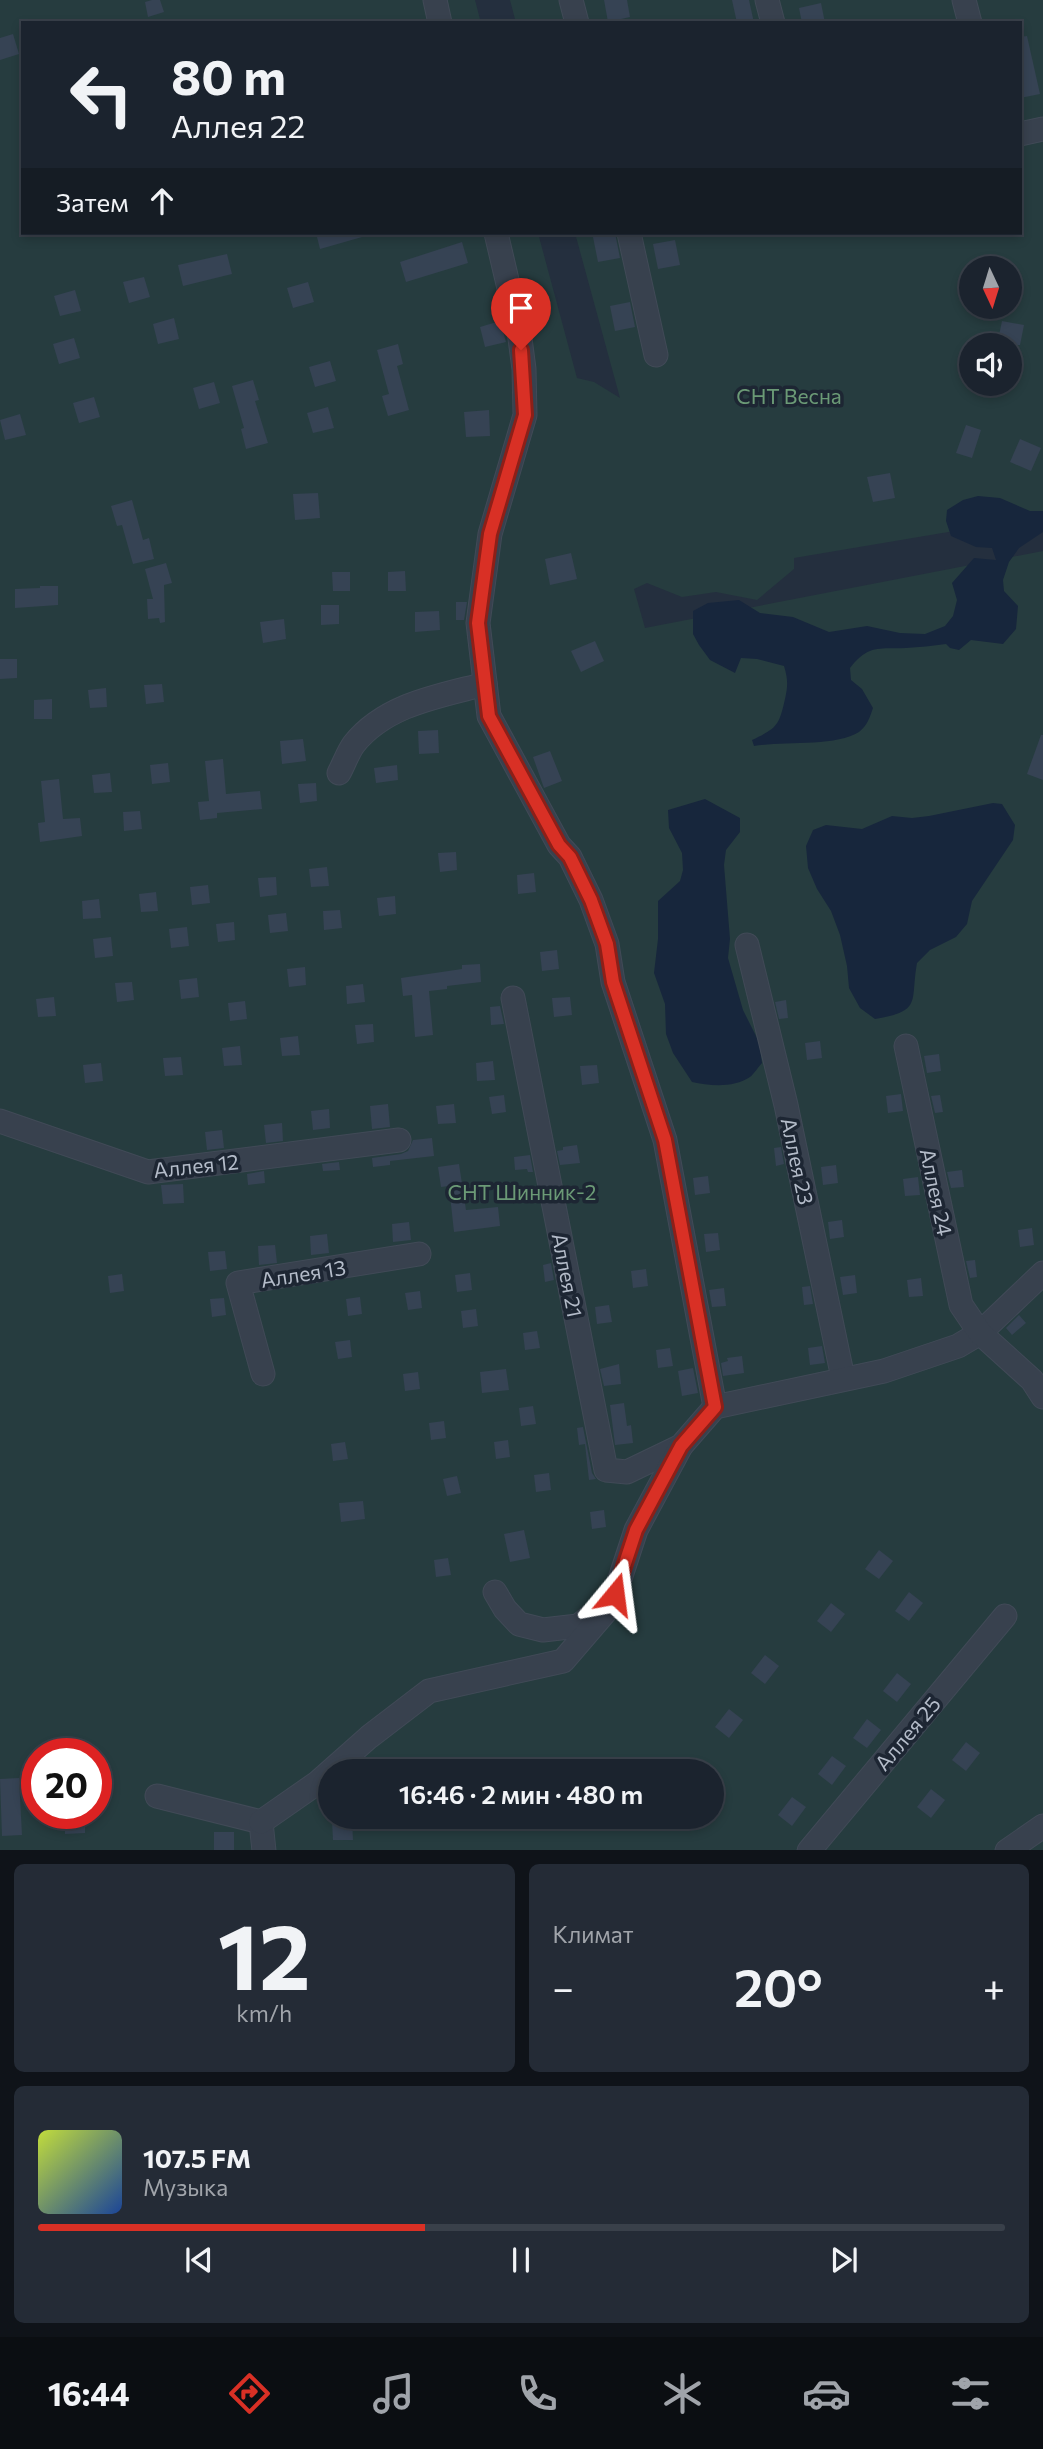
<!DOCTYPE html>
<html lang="ru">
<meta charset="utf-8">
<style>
:root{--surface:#1b232e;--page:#242b36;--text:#f1f3f6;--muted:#a0a4aa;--line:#39404a;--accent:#d93025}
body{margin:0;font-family:Commissioner,sans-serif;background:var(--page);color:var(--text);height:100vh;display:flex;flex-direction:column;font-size:26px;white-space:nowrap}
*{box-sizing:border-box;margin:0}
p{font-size:23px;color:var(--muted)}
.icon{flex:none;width:38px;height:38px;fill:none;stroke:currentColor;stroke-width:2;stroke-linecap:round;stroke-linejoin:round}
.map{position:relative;height:1850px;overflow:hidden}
.panel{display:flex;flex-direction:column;gap:14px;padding:14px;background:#0f1319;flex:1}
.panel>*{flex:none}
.top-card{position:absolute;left:21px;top:21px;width:1001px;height:214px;border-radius:0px;box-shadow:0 4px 10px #0003,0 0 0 2px var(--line);background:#1b232e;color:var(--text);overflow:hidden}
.needle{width:46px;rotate:176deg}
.tools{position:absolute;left:959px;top:256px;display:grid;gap:14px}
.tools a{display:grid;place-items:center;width:63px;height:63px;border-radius:50%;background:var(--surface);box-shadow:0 4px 10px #0003,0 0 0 2px var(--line);font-size:35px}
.speed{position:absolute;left:21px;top:1738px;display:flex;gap:14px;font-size:35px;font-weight:700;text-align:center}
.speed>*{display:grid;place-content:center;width:91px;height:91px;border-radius:50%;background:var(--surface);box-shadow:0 4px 10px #0003,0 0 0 2px var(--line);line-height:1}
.speed .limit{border:10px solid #d22;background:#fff;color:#111}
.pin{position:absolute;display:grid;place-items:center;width:60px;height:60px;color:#fff;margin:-72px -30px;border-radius:50% 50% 50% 0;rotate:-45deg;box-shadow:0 0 7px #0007}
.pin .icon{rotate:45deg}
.me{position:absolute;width:77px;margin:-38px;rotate:16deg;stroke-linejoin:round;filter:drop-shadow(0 0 5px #0008)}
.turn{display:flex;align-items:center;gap:24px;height:147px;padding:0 35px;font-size:32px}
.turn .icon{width:91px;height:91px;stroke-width:2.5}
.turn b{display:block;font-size:49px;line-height:60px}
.then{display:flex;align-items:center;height:66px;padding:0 35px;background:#0003;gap:14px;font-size:26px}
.big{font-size:52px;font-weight:600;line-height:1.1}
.panel .widget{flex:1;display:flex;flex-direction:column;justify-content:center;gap:10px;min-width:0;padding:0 24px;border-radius:10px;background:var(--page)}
.panel .dial{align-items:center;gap:0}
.dial b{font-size:91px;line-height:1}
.song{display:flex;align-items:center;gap:21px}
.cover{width:84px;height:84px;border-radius:10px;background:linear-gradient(135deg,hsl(70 70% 55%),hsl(220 70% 35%))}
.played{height:7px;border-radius:4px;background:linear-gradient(90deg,var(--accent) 40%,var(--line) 40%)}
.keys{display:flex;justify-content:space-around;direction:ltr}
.heat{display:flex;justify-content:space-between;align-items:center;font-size:38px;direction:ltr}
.panel .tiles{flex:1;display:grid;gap:14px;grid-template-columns:1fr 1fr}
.widget:last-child{grid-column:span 2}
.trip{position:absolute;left:318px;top:1759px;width:406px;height:70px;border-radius:35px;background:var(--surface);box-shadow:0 4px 10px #0003,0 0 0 2px var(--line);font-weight:600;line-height:70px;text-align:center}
.menu{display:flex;height:112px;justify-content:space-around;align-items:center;background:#0b0e12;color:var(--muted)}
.menu .icon{width:49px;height:49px}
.menu .active{color:var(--accent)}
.menu b{font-size:32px;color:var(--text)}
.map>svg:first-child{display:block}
.green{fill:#263c3f;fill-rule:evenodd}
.water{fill:#17263c}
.building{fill:#364354}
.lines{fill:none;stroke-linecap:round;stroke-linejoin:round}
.minor-casing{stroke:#414a57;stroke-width:25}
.minor{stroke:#38414e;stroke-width:23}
.route-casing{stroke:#8d1f18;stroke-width:18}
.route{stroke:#d93025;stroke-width:12}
.labels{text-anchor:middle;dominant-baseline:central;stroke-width:7;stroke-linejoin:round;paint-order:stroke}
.park-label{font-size:21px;fill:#6b9a76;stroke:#1d2633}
.street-label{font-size:21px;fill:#b4bcc9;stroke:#1d2633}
</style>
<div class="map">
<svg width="1043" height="1851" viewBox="0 0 1043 1851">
<rect width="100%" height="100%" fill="#242f3e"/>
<path class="green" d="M0,0h475l6,23h-458v210h515l39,145 17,4 26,16 -45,-165h445v-210h-504l-6,-23h533v516l-249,42v11l-37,31 -41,-8 -34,5 -35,-14 -13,6 11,39 398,-77v1299l-1043,1zM971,268h39v38h-39zM971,345h39v38h-39zM37,1754h59v59h-59zM331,1771h381v45h-381z"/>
<g class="water">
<path d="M978,496l22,2 30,13h13v21l-24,16 -10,14 -6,18 1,11 14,15 -2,23 -13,15 -32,-4 -12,10 -9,-2 -4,-4c-13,2 -27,3 -40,4 -26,1 -38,-4 -56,20l1,12 11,9 11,19c-3,9 -6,18 -14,24 -23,15 -77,9 -105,14l-2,-6c25,-12 27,-14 33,-41 3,-13 3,-20 -1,-33l-27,-7 -16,-1 -6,15 -25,-13 -11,-15 -6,-11v-23l15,-8 31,-3 21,13 33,4 36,15 38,-6 33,7 25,1 20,-8 8,-10 4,-16 -5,-17 22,-25 22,2 -4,-12 -16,-1 -25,-11 -5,-15 1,-11 16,-10z"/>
<path d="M705,799l35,19v14l-14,18 -2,15 6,74 -2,19 15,52 16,32 3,21c-4,4 -8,11 -12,14 -16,11 -40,9 -58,5l-19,-29 -7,-19 -1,-30 -11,-31 4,-34v-38l22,-20 3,-11 -1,-17 -13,-25 -1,-18z"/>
<path d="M993,803l9,1 13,21 -2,15 -41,61 -5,23 -11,13 -26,13 -13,13c-7,39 6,48 -42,56l-15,-11 -11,-20 -2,-22 -7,-31 -9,-24 -14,-22 -9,-21 -2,-22 7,-16 13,-5 36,4 30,-13 20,2 17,-2z"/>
</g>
<g class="building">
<path d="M152,0h8l4,12 -16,5 -3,-15z"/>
<path d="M604,0h23l3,17 -22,5z"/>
<path d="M732,0h17l5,23h-17z"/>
<path d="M821,3l4,20h-23l-3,-15z"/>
<path d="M13,34l6,20 -19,6v-22z"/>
<path d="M1027,36l13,58 -20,4v-61z"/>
<path d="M316,233h45l1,4 -42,12z"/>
<path d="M615,233l5,25 -22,4 -5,-25z"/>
<path d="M675,240l5,25 -22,4 -5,-25z"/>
<path d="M462,242l6,21 -62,19 -6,-20z"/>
<path d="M227,254l5,20 -49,12 -5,-21z"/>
<path d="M144,277l6,20 -21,6 -6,-21z"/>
<path d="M308,282l6,20 -21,6 -6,-20z"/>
<path d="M75,290l6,21 -21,5 -6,-20z"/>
<path d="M630,302l5,25 -20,4 -5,-25z"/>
<path d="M174,318l5,21 -21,5 -5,-20z"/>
<path d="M500,321l6,21 -21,5 -5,-20z"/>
<path d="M1002,321l22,4 -4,20h-23z"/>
<path d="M74,338l6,20 -21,6 -6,-20z"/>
<path d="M398,344l5,20 -6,2 12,44 -21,6 -6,-20 7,-2 -12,-44z"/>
<path d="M330,361l6,20 -21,6 -6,-20z"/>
<path d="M253,380l6,20 -4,1 13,42 -22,6 -5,-20 3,-1 -12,-42z"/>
<path d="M214,382l6,21 -21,6 -6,-21z"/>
<path d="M94,397l6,20 -21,6 -6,-20z"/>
<path d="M328,407l6,21 -21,5 -6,-20z"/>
<path d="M489,410l1,26 -24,1 -2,-25z"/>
<path d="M20,414l6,21 -21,5 -5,-20z"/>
<path d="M966,425l15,5 -9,28 -16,-5z"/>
<path d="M1020,439l21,9 -10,23 -21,-9z"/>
<path d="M890,473l5,25 -22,4 -6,-25z"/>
<path d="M318,493l2,25 -25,2 -2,-26z"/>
<path d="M132,500l11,40 6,-2 5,21 -21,5 -11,-39 -5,1 -6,-20z"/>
<path d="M571,553l6,26 -27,6 -5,-26z"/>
<path d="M166,563l6,20 -8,2 1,37 -5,1 -1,-5 -11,1 -1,-20h6l-8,-30z"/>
<path d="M405,571l1,20h-18v-19z"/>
<path d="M332,572h18v19h-17z"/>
<path d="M40,586h18v19l-43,3v-19l25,-1z"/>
<path d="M456,602h11l-3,18h-8z"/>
<path d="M321,605h18v19l-18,1z"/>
<path d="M439,611l1,19 -25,2v-20z"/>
<path d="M284,619l2,20 -23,4 -3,-21z"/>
<path d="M595,641l9,20 -23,11 -10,-21z"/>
<path d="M0,659h17v19l-17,1z"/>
<path d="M162,684l2,18 -18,2 -2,-19z"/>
<path d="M106,688l1,19 -17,1 -2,-18z"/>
<path d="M52,699v20h-18v-19z"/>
<path d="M438,730l1,23 -20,1 -1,-23z"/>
<path d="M1041,735h2v45l-16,-6z"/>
<path d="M303,739l3,22 -24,3 -2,-23z"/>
<path d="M550,751l12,30 -18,7 -11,-31z"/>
<path d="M223,759l3,35 34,-3 2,18 -45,4v5l-17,2 -2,-18 11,-1 -4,-40z"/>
<path d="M168,763l2,19 -18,2 -2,-19z"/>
<path d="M397,765l1,15 -22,3 -2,-15z"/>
<path d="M110,773l2,19 -18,1 -2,-18z"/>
<path d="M59,779l4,40 17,-1 2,18 -42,6 -2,-19 7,-1 -4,-41z"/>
<path d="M316,783l1,18 -17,2 -2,-19z"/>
<path d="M140,811l2,18 -18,2 -1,-19z"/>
<path d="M456,852l1,18 -17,2 -2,-19z"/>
<path d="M327,867l2,19 -18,1 -2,-18z"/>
<path d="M534,873l2,19 -18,2 -1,-19z"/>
<path d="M276,877l1,18 -17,2 -2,-19z"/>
<path d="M208,885l2,18 -18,2 -2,-18z"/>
<path d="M156,892l2,19 -17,1 -2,-18z"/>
<path d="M395,896l1,18 -17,2 -2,-18z"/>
<path d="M99,899l2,19 -18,1 -1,-18z"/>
<path d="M340,910l2,18 -18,2 -1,-19z"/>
<path d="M286,913l2,18 -18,2 -2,-18z"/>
<path d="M234,922l1,18 -17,2 -2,-18z"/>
<path d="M187,927l2,19 -18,2 -2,-19z"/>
<path d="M111,937l2,19 -18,2 -2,-19z"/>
<path d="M557,950l2,19 -17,2 -2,-19z"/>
<path d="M480,964l1,18 -34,4v3l-18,2 4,44 -18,2 -3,-42 -9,1 -2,-18 61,-9v-4z"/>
<path d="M305,967l1,18 -17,2 -2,-18z"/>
<path d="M197,978l2,19 -18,2 -2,-19z"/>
<path d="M132,982l2,18 -17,2 -2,-19z"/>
<path d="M363,984l2,18 -18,2 -1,-18z"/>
<path d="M54,997l2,19 -18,1 -2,-18z"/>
<path d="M570,997l2,18 -18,2 -2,-19z"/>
<path d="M786,1000l2,18 -9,1 -4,-17z"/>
<path d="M245,1001l2,18 -17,2 -2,-18z"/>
<path d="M500,1006l4,18 -13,1 -1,-18z"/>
<path d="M373,1024l1,18 -17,2 -2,-19z"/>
<path d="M298,1036l2,19 -18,1 -2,-18z"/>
<path d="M820,1041l2,17 -15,2 -2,-17z"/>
<path d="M240,1046l2,19 -18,1 -2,-18z"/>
<path d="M939,1054l2,17 -14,2 -3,-17z"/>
<path d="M181,1057l2,18 -18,1 -2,-18z"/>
<path d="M493,1061l2,19 -18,1 -1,-18z"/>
<path d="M101,1063l2,18 -18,2 -2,-18z"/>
<path d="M597,1065l2,18 -17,2 -2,-19z"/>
<path d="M901,1094l2,17 -15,2 -2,-17z"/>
<path d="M504,1095l2,17 -14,2 -3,-17z"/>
<path d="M940,1095l3,17 -8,1 -4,-17z"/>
<path d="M388,1104l2,23 -18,2 -2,-23z"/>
<path d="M454,1104l2,19 -18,1 -2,-18z"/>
<path d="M329,1109l1,19 -17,2 -2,-19z"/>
<path d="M282,1123l1,18 -17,2 -2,-18z"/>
<path d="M222,1130l2,18 -17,2 -2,-18z"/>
<path d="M432,1138l2,18 -44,5v4l-17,2 -1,-9 29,-4 7,-3 5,-11z"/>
<path d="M577,1145l3,18 -20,2 -3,-14 6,-1v-3z"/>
<path d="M781,1147l3,17 -8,2 -2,-18z"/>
<path d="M530,1155l3,17h-5l-1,-3 -12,1 -1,-13z"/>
<path d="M339,1162l1,8 -17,1 -1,-7z"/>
<path d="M459,1164l7,46 32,-3 2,19 -46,6 -5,-46 -8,1 -3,-20z"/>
<path d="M836,1165l2,18 -15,2 -2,-18z"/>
<path d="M962,1170l2,17 -13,1 -4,-16z"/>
<path d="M264,1171l1,12 -17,2 -1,-11z"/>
<path d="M708,1176l2,17 -15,2 -2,-17z"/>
<path d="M918,1177l2,18 -15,1 -2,-17z"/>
<path d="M183,1184l1,19 -21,1 -2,-19z"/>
<path d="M842,1220l2,17 -14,2 -2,-17z"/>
<path d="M409,1222l2,18 -18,2 -1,-18z"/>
<path d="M1032,1228l2,17 -14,2 -2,-17z"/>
<path d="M718,1233l2,17 -14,2 -2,-18z"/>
<path d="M327,1234l2,19 -18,2 -1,-19z"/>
<path d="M275,1245l2,18 -18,2 -1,-19z"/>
<path d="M225,1251l2,18 -17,2 -2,-19z"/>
<path d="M975,1260l2,17 -7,1 -4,-17z"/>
<path d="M551,1263l3,17 -9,2 -2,-17z"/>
<path d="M646,1269l2,17 -15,2 -2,-17z"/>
<path d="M470,1273l2,17 -15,2 -2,-17z"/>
<path d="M122,1274l2,17 -14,2 -2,-17z"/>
<path d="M855,1275l2,18 -14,2 -3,-18z"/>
<path d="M921,1278l2,18 -14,1 -2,-17z"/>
<path d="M810,1286l3,18 -9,1 -2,-18z"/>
<path d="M724,1288l2,18 -14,1 -3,-17z"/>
<path d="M420,1291l2,17 -14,2 -3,-17z"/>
<path d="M360,1297l2,17 -14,2 -2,-17z"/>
<path d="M224,1298l2,17 -14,2 -2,-18z"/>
<path d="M609,1305l3,17 -15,2 -2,-17z"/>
<path d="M476,1309l2,17 -15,2 -2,-17z"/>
<path d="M1019,1315l7,8 -14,12 -6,-7z"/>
<path d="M537,1331l3,17 -15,2 -2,-17z"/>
<path d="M350,1340l2,17 -14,2 -3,-17z"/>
<path d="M822,1346l3,17 -15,2 -2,-17z"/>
<path d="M670,1348l3,18 -15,2 -2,-18z"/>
<path d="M742,1356l2,17 -21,3 -2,-13 7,-2 -1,-3z"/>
<path d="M619,1364l2,20 -17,2 -4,-17z"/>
<path d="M693,1368l5,25 -16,3 -4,-25z"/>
<path d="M506,1369l3,21 -27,3 -2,-21z"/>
<path d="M418,1372l2,17 -15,2 -2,-17z"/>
<path d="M624,1403l3,23 4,-1 2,18 -18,2 -5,-40z"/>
<path d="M533,1406l3,18 -15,2 -2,-18z"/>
<path d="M444,1421l2,17 -15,2 -2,-17z"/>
<path d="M583,1427l9,46 4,6 -7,1 -4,-36 -6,1 -2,-17z"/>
<path d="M508,1440l2,17 -14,2 -2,-17z"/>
<path d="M345,1442l3,17 -15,2 -2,-17z"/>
<path d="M549,1473l2,17 -15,2 -2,-17z"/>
<path d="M457,1476l4,17 -14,3 -4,-17z"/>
<path d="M363,1501l2,18 -24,3 -2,-19z"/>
<path d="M604,1510l2,17 -14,2 -2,-17z"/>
<path d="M524,1530l6,28 -20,4 -6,-28z"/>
<path d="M879,1550l14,11 -14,18 -14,-10z"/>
<path d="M448,1558l3,17 -15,2 -2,-17z"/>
<path d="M909,1592l14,11 -14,18 -14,-10z"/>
<path d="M831,1603l14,11 -14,18 -14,-11z"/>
<path d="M765,1655l14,11 -14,18 -14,-11z"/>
<path d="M897,1673l14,11 -14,18 -14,-11z"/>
<path d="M729,1709l14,11 -14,18 -14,-11z"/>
<path d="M867,1719l14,11 -14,18 -14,-10z"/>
<path d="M966,1742l14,11 -14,18 -14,-11z"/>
<path d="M832,1756l14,10 -14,19 -14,-11z"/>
<path d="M19,1778l3,57 -20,1 -2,-57z"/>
<path d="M931,1789l14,11 -14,18 -14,-11z"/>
<path d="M792,1797l14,10 -14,19 -14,-11z"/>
<path d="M85,1814v19l-20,1v-19z"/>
<path d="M352,1820l1,20h-20l-1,-19z"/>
<rect x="214" y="1832" width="20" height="19"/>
</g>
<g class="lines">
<g class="minor-casing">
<g id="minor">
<path d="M435,0l5,23"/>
<path d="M571,0l6,23"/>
<path d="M767,0l6,23"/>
<path d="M964,0l6,23"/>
<path d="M1020,134l23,-5"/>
<path d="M496,233l23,98 5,38 1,46 -35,119 -12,89 11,93 70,129 11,12 21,43 16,44 6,38 52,158 50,267"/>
<path d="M629,233l27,122"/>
<path d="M339,773c5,-9 9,-21 15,-29 32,-40 86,-48 131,-60"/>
<path d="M747,945l39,160 57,273"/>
<path d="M513,998l93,472 21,2 54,-26 34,-39 169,-36 74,-25 22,-13 63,-60"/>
<path d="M906,1046l55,259 19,28 52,47 11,17"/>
<path d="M0,1121l148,51 251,-32"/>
<path d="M263,1374l-25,-91 181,-29"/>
<path d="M495,1592l10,17 14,15 24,6 35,-4 18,-14"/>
<path d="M157,1796l104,26 3,29"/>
<path d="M261,1822l56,-39 52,-46 60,-46 134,-30 43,-50 9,-17 21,-64 45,-84"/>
<path d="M809,1851l196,-235"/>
<path d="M1007,1851l36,-25"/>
</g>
</g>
<use href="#minor" class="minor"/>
</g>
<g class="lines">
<g class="route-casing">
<path id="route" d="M521,350l4,65 -35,119 -12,89 11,93 70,129 11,12 21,43 16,44 6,38 52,158 50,267 -34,39 -45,84 -21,64"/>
</g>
<use href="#route" class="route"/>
</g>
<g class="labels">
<g class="park-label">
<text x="789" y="395">СНТ Весна</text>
<text x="522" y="1191">СНТ Шинник-2</text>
</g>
<g class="street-label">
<text transform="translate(798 1161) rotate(78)">Аллея 23</text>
<text transform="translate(196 1165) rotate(-6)">Аллея 12</text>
<text transform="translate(937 1192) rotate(78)">Аллея 24</text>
<text transform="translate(303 1273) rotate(-9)">Аллея 13</text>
<text transform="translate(568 1275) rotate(79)">Аллея 21</text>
<text transform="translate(907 1733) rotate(-50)">Аллея 25</text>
</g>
</g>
</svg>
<div class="tools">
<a><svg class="needle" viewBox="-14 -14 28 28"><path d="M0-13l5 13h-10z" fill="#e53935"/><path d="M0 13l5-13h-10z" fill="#a0a4aa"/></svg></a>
<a><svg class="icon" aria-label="sound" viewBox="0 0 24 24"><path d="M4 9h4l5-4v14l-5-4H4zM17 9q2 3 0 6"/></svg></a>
</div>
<div class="speed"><div class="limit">20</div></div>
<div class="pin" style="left:521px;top:350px;background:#d93025"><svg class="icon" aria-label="arrive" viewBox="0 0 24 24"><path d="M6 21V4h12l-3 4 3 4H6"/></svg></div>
<svg class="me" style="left:615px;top:1594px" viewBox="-20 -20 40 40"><path d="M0-17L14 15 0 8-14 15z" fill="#d93025" stroke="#fff" stroke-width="4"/></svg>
<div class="trip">16:46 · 2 мин · 480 m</div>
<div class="top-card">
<div class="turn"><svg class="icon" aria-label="left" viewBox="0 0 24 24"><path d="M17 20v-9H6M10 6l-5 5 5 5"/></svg><div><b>80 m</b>Аллея 22</div></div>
<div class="then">Затем<svg class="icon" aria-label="ahead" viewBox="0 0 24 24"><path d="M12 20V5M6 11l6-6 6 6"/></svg></div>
</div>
</div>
<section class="panel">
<div class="tiles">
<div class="widget dial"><b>12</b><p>km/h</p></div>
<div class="widget"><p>Климат</p>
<div class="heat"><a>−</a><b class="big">20°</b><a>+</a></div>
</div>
<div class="widget">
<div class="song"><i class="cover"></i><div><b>107.5 FM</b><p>Музыка</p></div></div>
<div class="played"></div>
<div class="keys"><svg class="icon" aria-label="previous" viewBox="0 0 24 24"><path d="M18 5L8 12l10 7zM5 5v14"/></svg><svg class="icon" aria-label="pause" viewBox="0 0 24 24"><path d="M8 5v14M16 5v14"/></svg><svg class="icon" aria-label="next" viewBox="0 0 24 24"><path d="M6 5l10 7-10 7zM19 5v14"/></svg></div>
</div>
</div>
</section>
<nav class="menu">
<b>16:44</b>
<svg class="icon active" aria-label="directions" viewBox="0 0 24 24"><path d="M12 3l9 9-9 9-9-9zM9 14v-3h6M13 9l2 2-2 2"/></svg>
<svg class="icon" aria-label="music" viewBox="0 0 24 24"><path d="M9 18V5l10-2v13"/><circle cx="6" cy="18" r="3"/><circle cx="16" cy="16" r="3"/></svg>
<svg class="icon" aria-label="phone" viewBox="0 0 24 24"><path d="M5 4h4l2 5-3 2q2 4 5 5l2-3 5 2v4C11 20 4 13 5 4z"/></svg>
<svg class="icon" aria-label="climate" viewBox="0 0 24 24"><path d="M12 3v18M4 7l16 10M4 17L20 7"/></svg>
<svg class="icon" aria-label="car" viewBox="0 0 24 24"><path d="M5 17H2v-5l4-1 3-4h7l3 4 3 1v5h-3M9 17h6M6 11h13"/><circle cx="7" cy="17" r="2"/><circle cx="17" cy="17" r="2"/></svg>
<svg class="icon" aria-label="filters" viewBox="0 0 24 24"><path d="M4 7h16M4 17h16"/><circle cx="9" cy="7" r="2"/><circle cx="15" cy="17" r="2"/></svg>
</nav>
